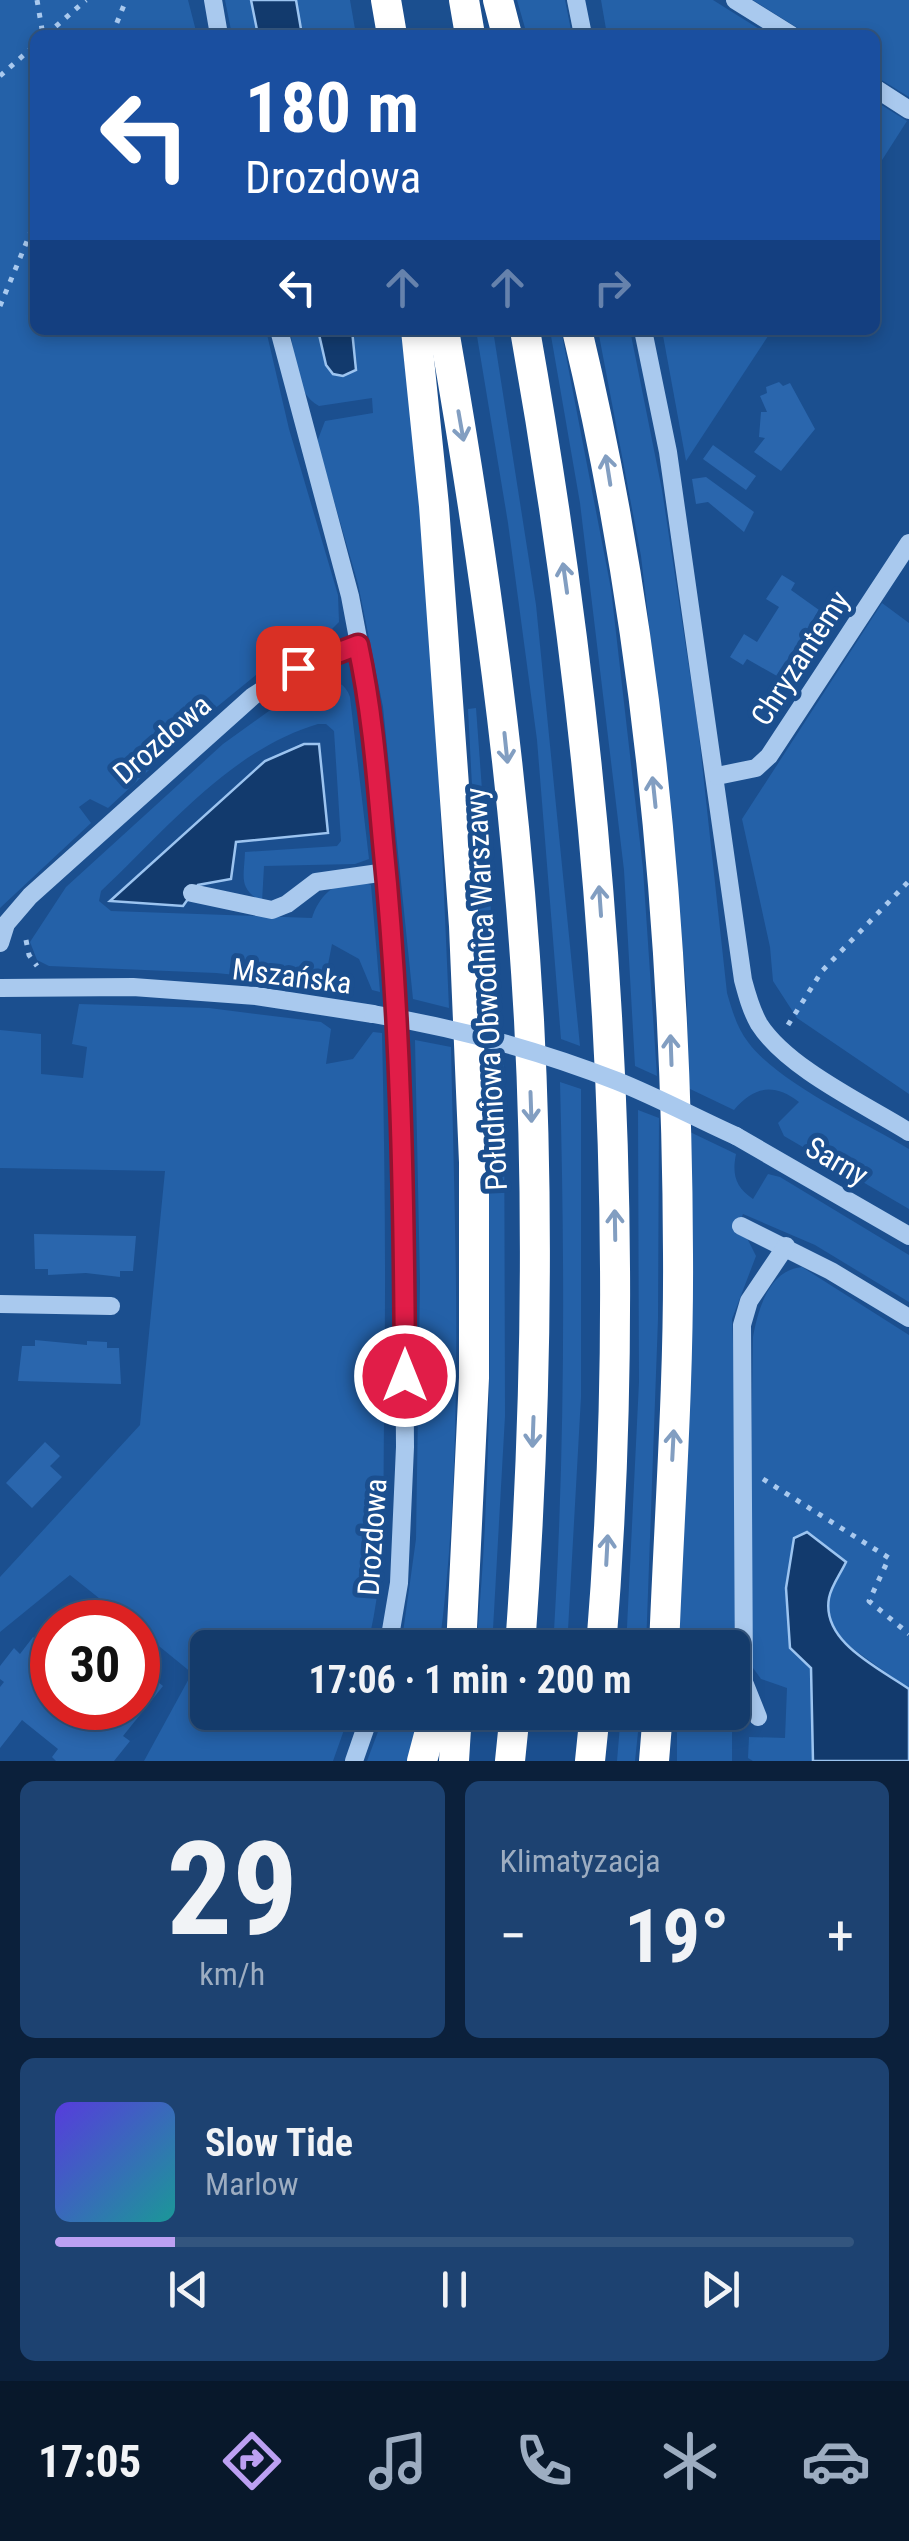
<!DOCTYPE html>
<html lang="pl">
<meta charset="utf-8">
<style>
:root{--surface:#143b6b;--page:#1d4271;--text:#f1f3f6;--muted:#9dadc1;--line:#33557e;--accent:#bca0f2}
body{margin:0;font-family:"Roboto Condensed",sans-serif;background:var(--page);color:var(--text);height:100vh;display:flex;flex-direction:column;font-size:38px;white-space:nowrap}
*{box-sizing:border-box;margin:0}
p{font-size:32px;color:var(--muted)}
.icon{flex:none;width:55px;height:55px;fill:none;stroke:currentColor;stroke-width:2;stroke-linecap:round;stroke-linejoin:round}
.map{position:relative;height:1761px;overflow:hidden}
.sheet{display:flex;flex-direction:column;gap:20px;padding:20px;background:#0b203b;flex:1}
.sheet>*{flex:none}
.top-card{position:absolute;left:30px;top:30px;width:850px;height:305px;border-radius:15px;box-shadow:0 5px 15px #0003,0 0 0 2px var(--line);background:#1a4fa0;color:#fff;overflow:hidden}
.speed{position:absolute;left:30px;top:1600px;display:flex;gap:20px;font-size:50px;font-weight:700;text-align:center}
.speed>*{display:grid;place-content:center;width:130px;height:130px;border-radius:50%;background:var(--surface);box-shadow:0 5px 15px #0003,0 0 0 2px var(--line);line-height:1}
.speed .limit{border:15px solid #d22;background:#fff;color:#111}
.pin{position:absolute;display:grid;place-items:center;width:85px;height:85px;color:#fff;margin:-42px;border-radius:20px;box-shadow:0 5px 15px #0006}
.me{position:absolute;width:110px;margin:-55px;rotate:0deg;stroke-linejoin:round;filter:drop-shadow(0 0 8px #0008)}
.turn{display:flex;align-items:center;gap:35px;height:210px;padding:0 50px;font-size:45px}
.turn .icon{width:130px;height:130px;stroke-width:2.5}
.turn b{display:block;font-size:70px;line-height:85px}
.lanes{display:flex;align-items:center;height:95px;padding:0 50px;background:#0003;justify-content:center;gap:50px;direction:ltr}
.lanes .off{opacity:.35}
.big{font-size:75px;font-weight:700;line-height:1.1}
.sheet .tile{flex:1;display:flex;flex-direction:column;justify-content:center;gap:15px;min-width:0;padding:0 35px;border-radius:15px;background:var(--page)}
.sheet .dial{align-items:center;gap:0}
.dial b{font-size:130px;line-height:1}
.song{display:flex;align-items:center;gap:30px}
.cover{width:120px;height:120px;border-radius:15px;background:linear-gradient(135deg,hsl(250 70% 55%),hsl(180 70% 35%))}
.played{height:10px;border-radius:5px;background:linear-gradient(90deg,var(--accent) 15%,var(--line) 15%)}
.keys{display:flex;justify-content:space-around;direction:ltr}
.heat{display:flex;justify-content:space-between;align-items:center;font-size:55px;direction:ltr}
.sheet .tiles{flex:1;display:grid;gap:20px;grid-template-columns:1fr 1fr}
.tile:last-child{grid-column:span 2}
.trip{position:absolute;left:190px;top:1630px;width:560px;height:100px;border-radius:15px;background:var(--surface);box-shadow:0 5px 15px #0003,0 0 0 2px var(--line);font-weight:700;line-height:100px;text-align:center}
.dock{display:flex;height:160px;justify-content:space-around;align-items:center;background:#08182b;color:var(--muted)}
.dock .icon{width:70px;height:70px}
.dock .selected{color:var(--accent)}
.dock b{font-size:45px;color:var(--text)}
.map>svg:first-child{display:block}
.green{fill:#2461a8}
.water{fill:#123a6d;stroke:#9cc4f0;stroke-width:2.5}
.building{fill:#2a66ad}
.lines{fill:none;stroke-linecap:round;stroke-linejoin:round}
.path{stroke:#a9c9ee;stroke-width:5;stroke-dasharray:5 8;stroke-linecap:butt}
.minor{stroke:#a9c9ee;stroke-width:18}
.highway{stroke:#fff;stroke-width:30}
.minor-bridge{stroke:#a9c9ee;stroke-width:18}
.oneway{stroke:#829ec1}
.route-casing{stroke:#92132f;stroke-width:25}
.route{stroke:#e11d48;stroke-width:18}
.labels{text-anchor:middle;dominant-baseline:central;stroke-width:10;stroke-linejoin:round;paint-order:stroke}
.street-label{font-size:30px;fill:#fff;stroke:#1b4f8f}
</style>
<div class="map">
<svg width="909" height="1761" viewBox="0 0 909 1761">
<rect width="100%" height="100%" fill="#1b4f8f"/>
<g class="green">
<path d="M0,0h188l9,35h-162v295h231l23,99 49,166 1,27 -18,18 -59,30 -60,49 -16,-11 -9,9 12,16 -81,75 -18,-9 -11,8 12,16 -91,85z"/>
<path d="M225,0h26l7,35h-26z"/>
<path d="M296,0h54l6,35h-54z"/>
<path d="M517,0h48l7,35h-45z"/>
<path d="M601,0h112l56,35h-162z"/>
<path d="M753,0h156v97l-34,-21v-41h-66z"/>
<path d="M875,101l32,20 -32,50z"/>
<path d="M290,330h28l8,35 31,-1 -5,-34h49l30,270 18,408 -36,-9 -30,-292 -25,-123 -41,-142 8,-21 48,-8 -1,-15 -53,8c-25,-13 -24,-51 -29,-76z"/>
<path d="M476,330h17l43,275 44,441 -19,-7 -24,-299 -29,-217z"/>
<path d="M550,330h11l50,259 32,280 14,207 -22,-10 -11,-196 -44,-367z"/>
<path d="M598,330h32l32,160 36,237 29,266c5,17 10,35 21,49 30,41 116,80 161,107v60l-125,-73 -6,-13 21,-21c-25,-19 -45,-16 -65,8l-46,-22 -1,-92 -19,-208 -27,-232z"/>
<path d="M662,330h110l-86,131z"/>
<path d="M882,603l27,20v471l-112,-76 -24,-37 -3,-34 -28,-128z"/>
<path d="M322,679c13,0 24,5 28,18l19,162 -14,5 -91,2 -2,36c-24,-14 -18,-24 -17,-50l92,-6 4,-5 -7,-110 -8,-7h-8c-88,26 -152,106 -217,167l-2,10 12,10 201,7c8,-26 30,-44 59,-33l9,107 -8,-2 -13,-31 -27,-15 -7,36 -6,3 -103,-10 -167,-7 -12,-6 -7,-18 36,-55 157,-143 82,-59z"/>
<path d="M476,708l23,313 -15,-4 -16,-308z"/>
<path d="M79,1004l130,4 112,14 10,7 -5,35 27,-5 20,-27 9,1c3,130 4,258 2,388 -1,74 2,154 -17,226l-159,1v64l142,1 -17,48h-189l48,-88 -54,-44v-7h-9l-59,-47 -70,57v-55l140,-152 25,-254 -165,-3v-138l41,4v40l42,4 4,-31 -15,-3z"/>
<path d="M415,1040l36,7c4,194 14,408 -12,601l-38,-1 15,-108 4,-257z"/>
<path d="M486,1055l18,5 1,356 -13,231 -16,1c19,-197 14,-395 10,-593z"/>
<path d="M560,1082l21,7v308l-14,251 -14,-1c12,-189 12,-376 7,-565z"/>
<path d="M638,1110l21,8 -1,201 -12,328 -20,1 13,-266z"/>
<path d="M690,1132l46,22c-4,20 -1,33 17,45l15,-25 12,3 129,78v47l-94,-57 -72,-31 -8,19 12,5 9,18 -24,63 6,150 -5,240 -1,-61h-53z"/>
<path d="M802,1267l107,68v354l-71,-51 -10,-23 1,-20 -35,-57 -8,50 4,60 21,19 2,94h-60l-5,-3 1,-21 36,1 2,-50 -26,-9 -13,-18 5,-324c5,-28 16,-67 49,-70z"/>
<path d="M385,1713h39l-16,48h-41z"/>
<path d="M621,1713h19l-5,48h-18z"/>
<rect x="677" y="1713" width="55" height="48"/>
</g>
<g class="water">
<path d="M251,0h45l6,35h-44z"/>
<path d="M318,330h34l4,40 -13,6 -10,-2 -7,-9z"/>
<path d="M304,744h15l9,89 -92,9 -5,37 -33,6 -15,21 -73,-5 155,-140z"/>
<path d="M807,1532l39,30c-5,11 -15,24 -17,36 -8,44 50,70 80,91v72h-96l-2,-93 -21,-20 -4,-60 8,-50z"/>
</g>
<g class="building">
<path d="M779,382l4,4 7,-3 25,46 -34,42 -27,-19 11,-14 -6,-1 2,-25h6l-7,-16 7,-3 -1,-6z"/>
<path d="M713,445l43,31 -10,14 -43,-31z"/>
<path d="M706,477l48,35 -10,20 -36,-30 -12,2 -4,-25z"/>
<path d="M782,575l13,8 -4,7 28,20 -42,66 -30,-17 -4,6 -13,-8 14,-23 13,8 22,-35 -13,-8z"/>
<path d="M34,1234l102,2 -3,35h-13v6l-34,-4 -38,2v-6h-13z"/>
<path d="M35,1340l52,5v-4l20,1v6h12l2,36 -103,-3 4,-35h13z"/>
<path d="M45,1442l15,14 -10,10 12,11 -30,31 -26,-25z"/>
<path d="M33,1637l19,15v56h86v-42l25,20 -40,50 7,5 -16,20h-58l-4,-4 6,-8 -36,-29 -22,28v-61l4,-5 -4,-3v-13l14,-18 6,6z"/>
</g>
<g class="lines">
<g class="path">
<path d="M37,0l6,35"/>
<path d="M46,35l40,-35"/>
<path d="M112,35l14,-35"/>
<path d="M0,76l35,-31"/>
<path d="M0,306l35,-84"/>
<path d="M26,940l3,15 8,11"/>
<path d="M788,1025l34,-54 87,-90"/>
<path d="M763,1479l126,79 -20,43 40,33"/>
</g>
<g class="minor">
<path d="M213,0l6,35"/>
<path d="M576,0l7,35"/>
<path d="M735,0l56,35"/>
<path d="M875,88l34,22"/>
<path d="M279,330l71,266 19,101 25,252 9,212 2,286 -6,136 -11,65"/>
<path d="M643,330l25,122 75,528c4,15 8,30 16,44 28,44 105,80 150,108"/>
<path d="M717,776l39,-8 13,-12 140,-213"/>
<path d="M192,893l80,17 15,-6 29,-22 70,-10"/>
<path d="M0,943l6,-19 24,-28 223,-200 44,-28 61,-23"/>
<path d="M0,988l133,-1 123,9 117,18"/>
<path d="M736,1136l173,100"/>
<path d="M741,1226l90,45 78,47"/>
<path d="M0,1304l111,2"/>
<path d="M758,1717l-14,-35 -2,-357 7,-24 37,-55"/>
<path d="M354,1761l17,-49"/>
</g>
<g class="highway">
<path d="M386,0l6,35"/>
<path d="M464,0l6,35"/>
<path d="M498,0l9,35"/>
<path d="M416,330l18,176 30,420 10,236v216l-13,270"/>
<path d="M444,330c40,229 72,458 85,690 11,209 6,419 -9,628"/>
<path d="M525,330c77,434 112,877 76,1318"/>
<path d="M577,330c72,300 100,615 101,924 1,131 -9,263 -14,394"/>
<path d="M422,1761l13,-49"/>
<path d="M454,1761l3,-49"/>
<path d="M510,1761l5,-49"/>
<path d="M590,1761l5,-49"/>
<path d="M654,1761l4,-49"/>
</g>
<path class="minor-bridge" d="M373,1014c83,14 165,36 244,67 40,16 79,37 119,55"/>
</g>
<defs><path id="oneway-shaft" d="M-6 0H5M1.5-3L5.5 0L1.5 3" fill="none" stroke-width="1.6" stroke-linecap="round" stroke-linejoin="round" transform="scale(2.5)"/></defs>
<g class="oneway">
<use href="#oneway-shaft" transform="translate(461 426) rotate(80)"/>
<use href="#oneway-shaft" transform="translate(608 470) rotate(-99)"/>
<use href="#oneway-shaft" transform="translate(565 578) rotate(-98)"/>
<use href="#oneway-shaft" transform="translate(506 748) rotate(84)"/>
<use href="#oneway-shaft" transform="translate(654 792) rotate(-96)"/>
<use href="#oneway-shaft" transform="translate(600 901) rotate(-94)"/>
<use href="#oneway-shaft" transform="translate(671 1050) rotate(-92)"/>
<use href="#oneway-shaft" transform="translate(531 1107) rotate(88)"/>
<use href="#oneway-shaft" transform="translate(615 1225) rotate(-91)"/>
<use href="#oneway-shaft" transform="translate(533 1432) rotate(92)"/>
<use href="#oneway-shaft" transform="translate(673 1445) rotate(-87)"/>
<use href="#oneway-shaft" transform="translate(607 1550) rotate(-87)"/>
</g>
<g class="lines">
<g class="route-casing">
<path id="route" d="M298,668l60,-23c14,65 19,130 25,197 18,177 21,355 22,534"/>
</g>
<use href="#route" class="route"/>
</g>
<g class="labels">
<g class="street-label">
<text transform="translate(800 658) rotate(-57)">Chryzantemy</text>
<text transform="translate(162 739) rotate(-41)">Drozdowa</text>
<text transform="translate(292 976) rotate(7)">Mszańska</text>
<text transform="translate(486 989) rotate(-93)">Południowa Obwodnica Warszawy</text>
<text transform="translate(837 1161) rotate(30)">Sarny</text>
<text transform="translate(372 1537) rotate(-86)">Drozdowa</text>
</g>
</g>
</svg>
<div class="speed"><div class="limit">30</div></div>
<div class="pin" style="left:298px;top:668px;background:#d93025"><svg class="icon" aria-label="arrive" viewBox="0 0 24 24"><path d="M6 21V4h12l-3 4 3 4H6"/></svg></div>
<svg class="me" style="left:405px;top:1376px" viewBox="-20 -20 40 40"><circle r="17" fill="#e11d48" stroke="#fff" stroke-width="3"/><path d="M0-11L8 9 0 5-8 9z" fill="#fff"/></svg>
<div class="trip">17:06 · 1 min · 200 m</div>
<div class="top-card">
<div class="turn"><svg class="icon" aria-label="left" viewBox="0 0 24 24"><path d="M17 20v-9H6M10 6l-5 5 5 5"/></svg><div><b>180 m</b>Drozdowa</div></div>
<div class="lanes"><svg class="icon" aria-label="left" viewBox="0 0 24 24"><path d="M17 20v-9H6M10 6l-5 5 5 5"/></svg><svg class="icon off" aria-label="ahead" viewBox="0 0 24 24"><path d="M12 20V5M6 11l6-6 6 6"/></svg><svg class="icon off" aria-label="ahead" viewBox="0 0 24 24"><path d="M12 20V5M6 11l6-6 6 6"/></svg><svg class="icon off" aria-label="right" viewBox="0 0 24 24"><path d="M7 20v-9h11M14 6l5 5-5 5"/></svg></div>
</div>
</div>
<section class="sheet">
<div class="tiles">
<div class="tile dial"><b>29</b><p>km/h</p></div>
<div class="tile"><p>Klimatyzacja</p>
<div class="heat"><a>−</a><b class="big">19°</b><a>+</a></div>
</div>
<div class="tile">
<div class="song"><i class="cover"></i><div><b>Slow Tide</b><p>Marlow</p></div></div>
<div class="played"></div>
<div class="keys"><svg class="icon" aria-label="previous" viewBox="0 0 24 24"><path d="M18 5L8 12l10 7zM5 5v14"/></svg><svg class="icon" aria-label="pause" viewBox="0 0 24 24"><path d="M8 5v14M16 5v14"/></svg><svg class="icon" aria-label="next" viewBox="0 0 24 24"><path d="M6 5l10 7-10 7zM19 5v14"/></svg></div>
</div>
</div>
</section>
<nav class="dock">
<b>17:05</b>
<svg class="icon selected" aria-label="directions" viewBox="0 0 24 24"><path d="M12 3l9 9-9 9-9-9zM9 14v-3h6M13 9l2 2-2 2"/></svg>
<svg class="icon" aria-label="music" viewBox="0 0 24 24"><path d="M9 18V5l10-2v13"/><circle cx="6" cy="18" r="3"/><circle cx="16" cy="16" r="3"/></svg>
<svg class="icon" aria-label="phone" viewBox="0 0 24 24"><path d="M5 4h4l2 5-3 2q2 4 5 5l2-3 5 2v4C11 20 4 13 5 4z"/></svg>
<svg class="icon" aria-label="climate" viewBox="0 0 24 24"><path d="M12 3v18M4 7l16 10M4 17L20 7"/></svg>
<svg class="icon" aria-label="car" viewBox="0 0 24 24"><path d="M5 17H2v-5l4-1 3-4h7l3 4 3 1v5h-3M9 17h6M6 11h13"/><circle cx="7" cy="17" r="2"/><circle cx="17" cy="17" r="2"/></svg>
</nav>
